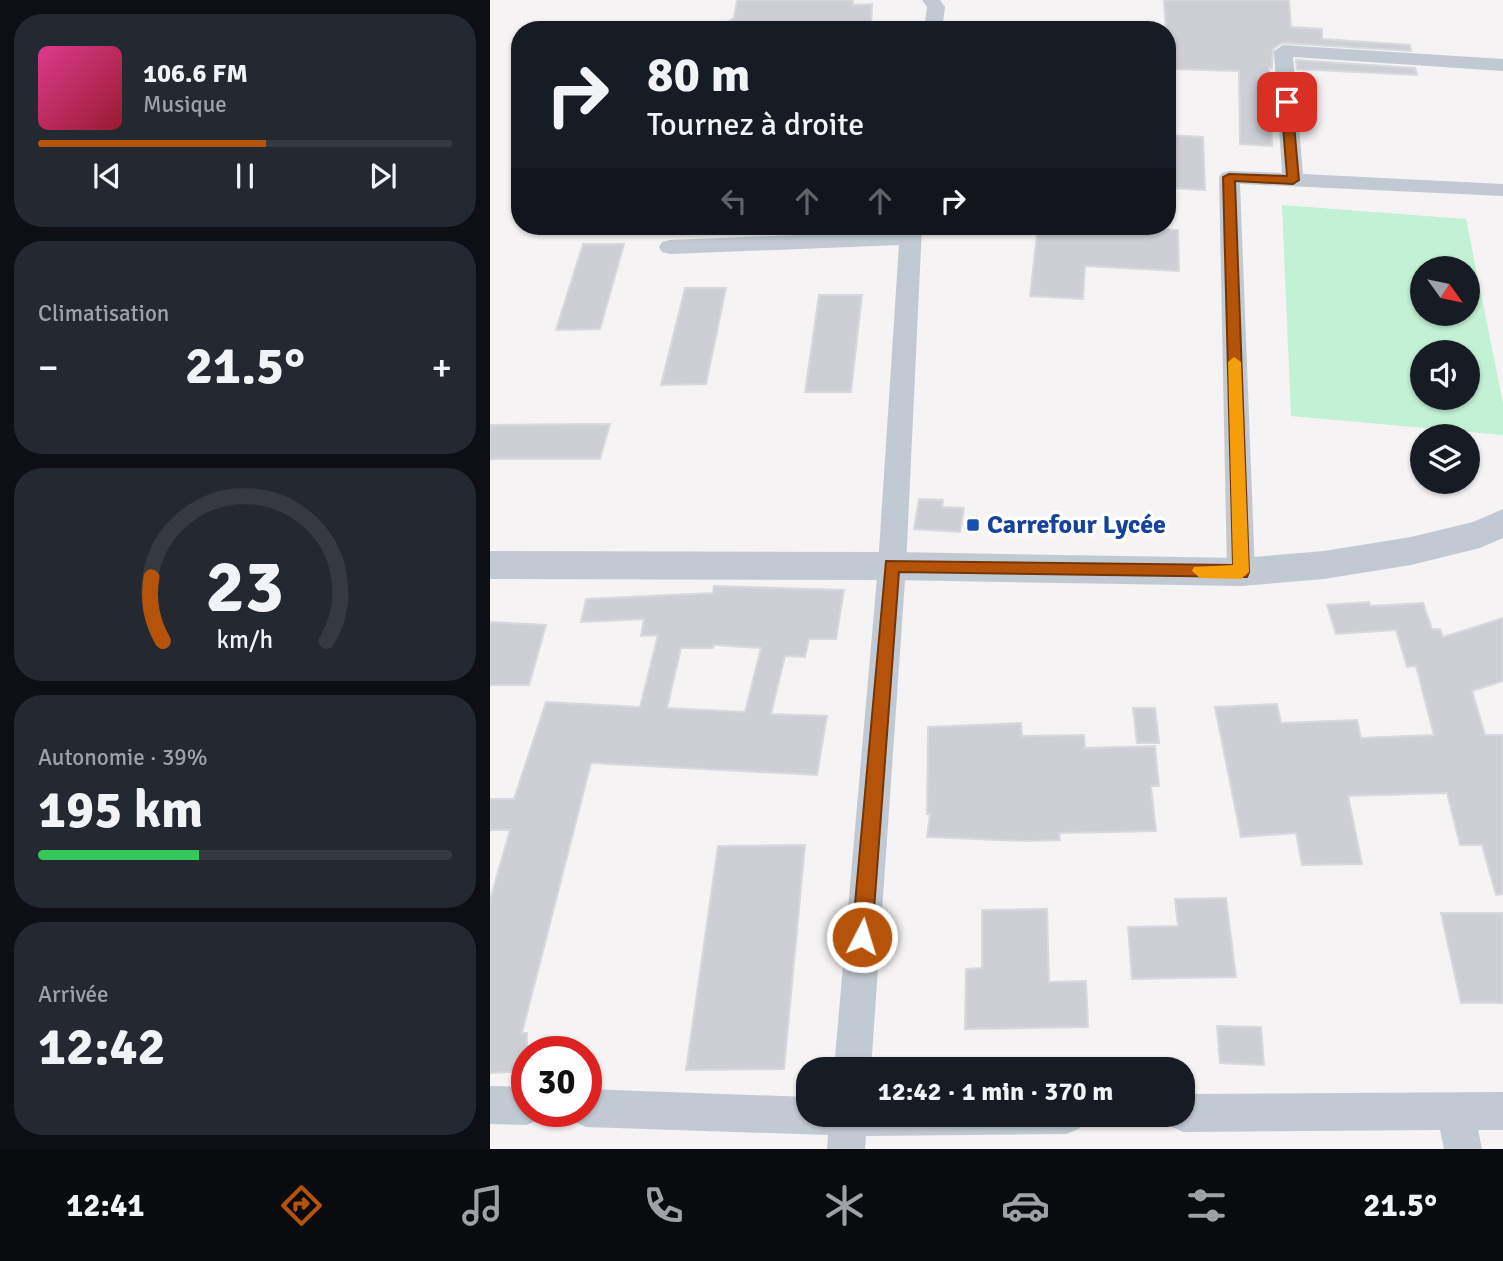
<!DOCTYPE html>
<html lang="fr">
<meta charset="utf-8">
<style>
:root{--surface:#171b24;--page:#242831;--text:#f1f3f6;--muted:#9ea1a6;--line:#363941;--accent:#b45309}
body{margin:0;font-family:Signika,sans-serif;background:var(--page);color:var(--text);height:100vh;display:flex;flex-direction:column;font-size:26px;white-space:nowrap}
*{box-sizing:border-box;margin:0}
p{font-size:23px;color:var(--muted)}
.icon{flex:none;width:38px;height:38px;fill:none;stroke:currentColor;stroke-width:2;stroke-linecap:round;stroke-linejoin:round}
.map{position:relative;flex:1;overflow:hidden}
.side{display:flex;flex-direction:column;gap:14px;padding:14px;background:#0d0f14;width:490px}
.side>*{flex:none}
.banner{position:absolute;left:21px;top:21px;width:665px;height:214px;border-radius:28px;box-shadow:0 2px 5px #0004;background:#171b24;color:var(--text);overflow:hidden}
.needle{width:46px;rotate:123deg}
.controls{position:absolute;left:920px;top:256px;display:grid;gap:14px}
.controls a{display:grid;place-items:center;width:70px;height:70px;border-radius:50%;background:var(--surface);box-shadow:0 2px 5px #0004;font-size:35px}
.speed{position:absolute;left:21px;top:1036px;display:flex;gap:14px;font-size:35px;font-weight:700;text-align:center}
.speed>*{display:grid;place-content:center;width:91px;height:91px;border-radius:50%;background:var(--surface);box-shadow:0 2px 5px #0004;line-height:1}
.speed .limit{border:10px solid #d22;background:#fff;color:#111}
.pin{position:absolute;display:grid;place-items:center;width:60px;height:60px;color:#fff;margin:-30px;border-radius:14px;box-shadow:0 4px 10px #0006}
.me{position:absolute;width:77px;margin:-38px;rotate:5deg;stroke-linejoin:round;filter:drop-shadow(0 0 5px #0008)}
.turn{display:flex;align-items:center;gap:24px;height:147px;padding:0 21px;font-size:32px}
.turn .icon{width:91px;height:91px;stroke-width:2.5}
.turn b{display:block;font-size:49px;line-height:60px}
.lanes{display:flex;align-items:center;height:66px;padding:0 21px;background:#0003;justify-content:center;gap:35px;direction:ltr}
.lanes .off{opacity:.35}
.big{font-size:52px;font-weight:800;line-height:1.1}
.side .card{flex:1;display:flex;flex-direction:column;justify-content:center;gap:10px;min-width:0;padding:0 24px;border-radius:28px;background:var(--page)}
.side .dial{align-items:center;gap:0}
.dial svg{height:182px;overflow:visible;fill:none;stroke:var(--line);stroke-width:7;stroke-linecap:round;text-anchor:middle}
.dial text{fill:var(--text);stroke:none}
.song{display:flex;align-items:center;gap:21px}
.cover{width:84px;height:84px;border-radius:10px;background:linear-gradient(135deg,hsl(330 70% 55%),hsl(350 70% 35%))}
.played{height:7px;border-radius:4px;background:linear-gradient(90deg,var(--accent) 55%,var(--line) 55%)}
.keys{display:flex;justify-content:space-around;direction:ltr}
.heat{display:flex;justify-content:space-between;align-items:center;font-size:38px;direction:ltr}
.charge{height:10px;border-radius:5px;background:linear-gradient(90deg,#34c759 39%,var(--line) 0)}
.trip{position:absolute;left:306px;top:1057px;width:399px;height:70px;border-radius:28px;background:var(--surface);box-shadow:0 2px 5px #0004;font-weight:800;line-height:70px;text-align:center}
.tab-bar{display:flex;height:112px;justify-content:space-around;align-items:center;background:#090b0e;color:var(--muted)}
.tab-bar .icon{width:49px;height:49px}
.tab-bar .active{color:var(--accent)}
.tab-bar b{font-size:32px;color:var(--text)}
main{display:flex;flex:1;min-height:0}
.map>svg:first-child{display:block}
.green{fill:#c3f1d5;fill-rule:evenodd}
.building{fill:#cdcfd5;stroke:#d7d9de;stroke-width:2;fill-rule:evenodd}
.lines{fill:none;stroke-linecap:round;stroke-linejoin:round}
.minor{fill:#c1cad2;fill-rule:evenodd}
.tertiary{fill:#c1cad2;fill-rule:evenodd}
.route{fill:#b45309;stroke:#753606;stroke-width:2}
.slow{fill:#f59e0b}
.transit-dot{fill:#1a4fb4;stroke:#fff;stroke-width:2.5}
.labels{text-anchor:middle;dominant-baseline:central;stroke-width:7;stroke-linejoin:round;paint-order:stroke}
.transit-label{font-size:26px;font-weight:bold;fill:#164399;stroke:#fff;text-anchor:start}
</style>
<main>
<section class="side">
<div class="card">
<div class="song"><i class="cover"></i><div><b>106.6 FM</b><p>Musique</p></div></div>
<div class="played"></div>
<div class="keys"><svg class="icon" aria-label="previous" viewBox="0 0 24 24"><path d="M18 5L8 12l10 7zM5 5v14"/></svg><svg class="icon" aria-label="pause" viewBox="0 0 24 24"><path d="M8 5v14M16 5v14"/></svg><svg class="icon" aria-label="next" viewBox="0 0 24 24"><path d="M6 5l10 7-10 7zM19 5v14"/></svg></div>
</div>
<div class="card"><p>Climatisation</p>
<div class="heat"><a>−</a><b class="big">21.5°</b><a>+</a></div>
</div>
<div class="card dial"><svg viewBox="0 0 100 80">
<path d="M14 69A42 42 0 1 1 86 69"/>
<path d="M14 69A42 42 0 0 1 9 41" stroke="#b45309"/>
<text x="50" y="56" font-size="32" font-weight="700">23</text>
<text x="50" y="72" font-size="11">km/h</text>
</svg></div>
<div class="card"><p>Autonomie · 39%</p><b class="big">195 km</b><div class="charge"></div></div>
<div class="card"><p>Arrivée</p><b class="big">12:42</b></div>
</section>
<div class="map">
<svg width="1013" height="1149" viewBox="0 0 1013 1149">
<rect width="100%" height="100%" fill="#f5f3f3"/>
<path class="green" d="M792,205l184,14 37,184v32l-212,-19zM933,268h45v45h-45zM933,352h45v45h-45z"/>
<g class="building">
<path d="M247,0h116v5l19,-1 -1,26h-157l20,-12z"/>
<path d="M674,0h125l2,27 31,2v10l88,6 1,6 -129,-8 -9,6 -1,19 -3,-1 3,79 -32,-2 -1,-73 -71,-2z"/>
<path d="M806,60l119,8 2,7 -120,-6z"/>
<path d="M677,135l36,2 2,53 -38,-2z"/>
<path d="M548,226l140,4 1,41 -94,-5 -2,33 -53,-3z"/>
<path d="M93,244h41l-24,85 -44,1z"/>
<path d="M195,288h41l-20,96 -45,1z"/>
<path d="M329,295h43l-11,97h-46z"/>
<path d="M120,424l-10,35h-110v-34z"/>
<path d="M429,499l24,1 -1,7 22,1 -4,24 -46,-3z"/>
<path d="M224,586l130,4 -8,49h-27l-4,18 -20,-1 -14,58 56,2 -10,59 -226,-12 -69,270h5v38l-37,2v-173l20,-70h-20v-31h24l32,-97 94,5 18,-72 -17,1 3,-17 -63,3 5,-23 127,-6zM224,645l47,3 -16,64 -78,-4 14,-60h32z"/>
<path d="M879,602l1,4 53,-3 9,26h8l3,8 60,-19v63l-31,10 13,44h18v159l-7,1 -14,-50h-22l-13,-52 -99,3 14,68 -60,1 -6,-32 -55,4 -26,-130 62,-3 4,19 76,-3 4,18 73,-3 -18,-69 -9,1 -11,-37 -60,4 -9,-29z"/>
<path d="M0,622l56,3 -17,60h-39z"/>
<path d="M643,708h22l4,35h-22z"/>
<path d="M531,723l1,13 62,-1 1,13 70,-2 4,40h-8l5,45 -97,2 1,7 -33,1 -100,-4 3,-23h-3l1,-87z"/>
<path d="M315,845l-21,224 -98,1 32,-224z"/>
<path d="M736,898l10,79 -104,2 -4,-52 50,-1 -3,-27z"/>
<path d="M557,909l2,73 37,-1 2,46 -123,2 1,-60 16,-1v-58z"/>
<path d="M951,913h62v90h-42z"/>
<path d="M727,1026l44,1 3,38 -44,-2z"/>
</g>
<g class="lines">
<g class="minor">
<path d="M432,0h18l5,7 -3,23h-18l3,-23z"/>
<path d="M793,45l220,14v12l-210,-14 10,117 200,10v12l-263,-12 15,388 -4,8 -10,4 -10,-4 -4,-8 -8,-395 3,-4 7,-2 53,2 -8,-122z"/>
<path d="M410,226h22l-16,340 -35,503h-37l44,-503 21,-321 -229,9 -8,-2 -3,-5 3,-5 8,-2 230,-9z"/>
<path d="M0,1086l37,1v24h17l-4,8 -13,6 -37,-1z"/>
<path d="M96,1089l222,8v18h278l-6,13 -13,6 -201,2 -1,13h-38l1,-14 -242,-8 -13,-6 -5,-10h18z"/>
<path d="M1013,1092v38h-25l4,19h-38l-4,-19 -257,2 -13,-6 -5,-11h18v-21z"/>
</g>
<path class="tertiary" d="M1013,509v29l-23,10 -69,17 -87,14 -83,7 -349,-6 -402,-1v-28l402,1 349,6 83,-7 87,-14 62,-15z"/>
</g>
<path class="route" d="M797,99l5,3 7,78 -6,4 -58,-3 14,391 -2,5 -348,-5 -27,365 -3,7 -7,3 -7,-3 -3,-7 34,-376 347,4 -10,-388 6,-3 58,2 -6,-74z"/>
<path class="slow" d="M744,357l7,5 8,210 -8,7 -41,-1 -8,-7 2,-4 39,-2 -5,-203z"/>
<rect class="transit-dot" x="476" y="518" width="14" height="14" rx="3.5"/>
<g class="labels">
<g class="transit-label">
<text x="497" y="525">Carrefour Lycée</text>
</g>
</g>
</svg>
<div class="controls">
<a><svg class="needle" viewBox="-14 -14 28 28"><path d="M0-13l5 13h-10z" fill="#e53935"/><path d="M0 13l5-13h-10z" fill="#9ea1a6"/></svg></a>
<a><svg class="icon" aria-label="sound" viewBox="0 0 24 24"><path d="M4 9h4l5-4v14l-5-4H4zM17 9q2 3 0 6"/></svg></a>
<a><svg class="icon" aria-label="layers" viewBox="0 0 24 24"><path d="M12 4l9 5-9 5-9-5zM3 14l9 5 9-5"/></svg></a>
</div>
<div class="speed"><div class="limit">30</div></div>
<div class="pin" style="left:797px;top:102px;background:#d93025"><svg class="icon" aria-label="arrive" viewBox="0 0 24 24"><path d="M6 21V4h12l-3 4 3 4H6"/></svg></div>
<svg class="me" style="left:372px;top:937px" viewBox="-20 -20 40 40"><circle r="17" fill="#b45309" stroke="#fff" stroke-width="3"/><path d="M0-11L8 9 0 5-8 9z" fill="#fff"/></svg>
<div class="trip">12:42 · 1 min · 370 m</div>
<div class="banner">
<div class="turn"><svg class="icon" aria-label="right" viewBox="0 0 24 24"><path d="M7 20v-9h11M14 6l5 5-5 5"/></svg><div><b>80 m</b>Tournez à droite</div></div>
<div class="lanes"><svg class="icon off" aria-label="left" viewBox="0 0 24 24"><path d="M17 20v-9H6M10 6l-5 5 5 5"/></svg><svg class="icon off" aria-label="ahead" viewBox="0 0 24 24"><path d="M12 20V5M6 11l6-6 6 6"/></svg><svg class="icon off" aria-label="ahead" viewBox="0 0 24 24"><path d="M12 20V5M6 11l6-6 6 6"/></svg><svg class="icon" aria-label="right" viewBox="0 0 24 24"><path d="M7 20v-9h11M14 6l5 5-5 5"/></svg></div>
</div>
</div>
</main>
<nav class="tab-bar">
<b>12:41</b>
<svg class="icon active" aria-label="directions" viewBox="0 0 24 24"><path d="M12 3l9 9-9 9-9-9zM9 14v-3h6M13 9l2 2-2 2"/></svg>
<svg class="icon" aria-label="music" viewBox="0 0 24 24"><path d="M9 18V5l10-2v13"/><circle cx="6" cy="18" r="3"/><circle cx="16" cy="16" r="3"/></svg>
<svg class="icon" aria-label="phone" viewBox="0 0 24 24"><path d="M5 4h4l2 5-3 2q2 4 5 5l2-3 5 2v4C11 20 4 13 5 4z"/></svg>
<svg class="icon" aria-label="climate" viewBox="0 0 24 24"><path d="M12 3v18M4 7l16 10M4 17L20 7"/></svg>
<svg class="icon" aria-label="car" viewBox="0 0 24 24"><path d="M5 17H2v-5l4-1 3-4h7l3 4 3 1v5h-3M9 17h6M6 11h13"/><circle cx="7" cy="17" r="2"/><circle cx="17" cy="17" r="2"/></svg>
<svg class="icon" aria-label="filters" viewBox="0 0 24 24"><path d="M4 7h16M4 17h16"/><circle cx="9" cy="7" r="2"/><circle cx="15" cy="17" r="2"/></svg>
<b>21.5°</b>
</nav>
